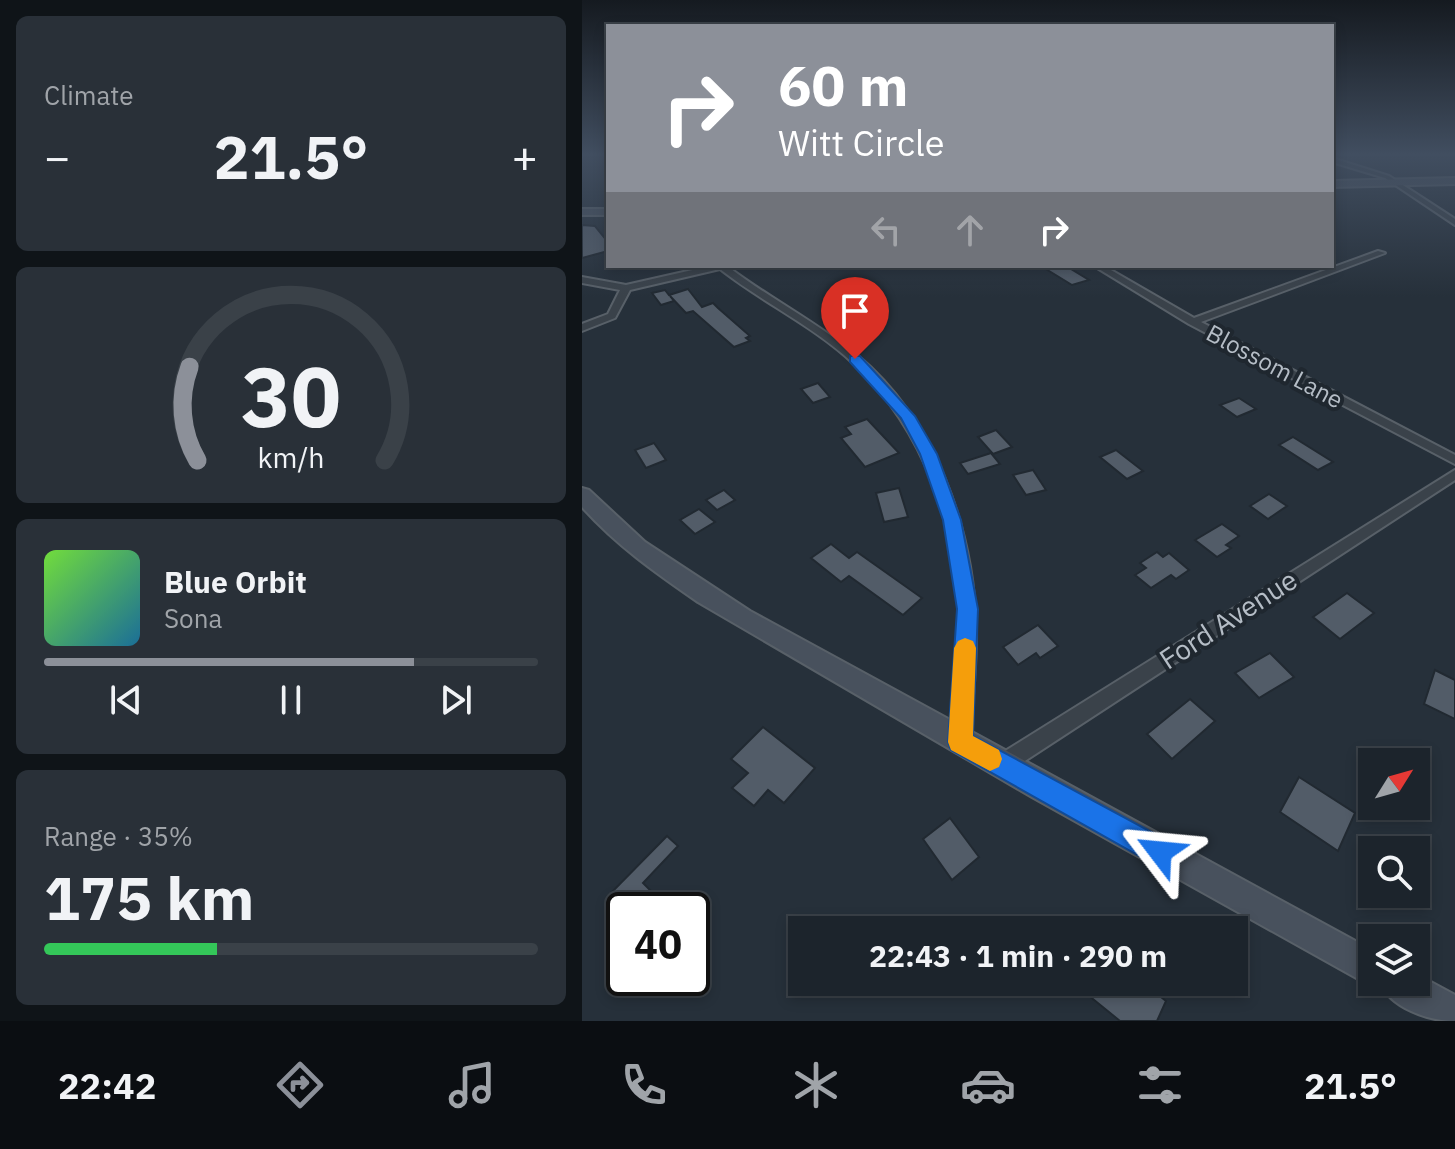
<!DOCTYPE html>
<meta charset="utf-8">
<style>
:root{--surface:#1c242c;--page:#293038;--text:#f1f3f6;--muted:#a0a4a9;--line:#3a4148;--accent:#8c9099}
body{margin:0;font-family:"IBM Plex Sans",sans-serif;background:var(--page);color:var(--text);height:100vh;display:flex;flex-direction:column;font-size:30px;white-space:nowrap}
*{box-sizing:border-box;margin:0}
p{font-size:26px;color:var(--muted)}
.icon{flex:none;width:44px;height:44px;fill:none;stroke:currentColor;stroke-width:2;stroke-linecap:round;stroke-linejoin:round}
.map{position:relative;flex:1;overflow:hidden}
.side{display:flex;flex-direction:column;gap:16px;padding:16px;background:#0f1418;width:582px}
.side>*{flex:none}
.banner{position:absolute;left:24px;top:24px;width:728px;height:244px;border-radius:0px;box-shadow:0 4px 12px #0003,0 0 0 2px var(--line);background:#8c9099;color:#fff;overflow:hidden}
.needle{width:52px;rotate:53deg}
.fabs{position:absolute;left:776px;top:748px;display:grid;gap:16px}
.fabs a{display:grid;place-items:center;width:72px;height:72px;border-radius:0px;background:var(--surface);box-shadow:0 4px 12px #0003,0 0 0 2px var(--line);font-size:40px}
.speed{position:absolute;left:24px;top:892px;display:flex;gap:16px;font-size:40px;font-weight:700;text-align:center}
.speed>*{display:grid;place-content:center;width:104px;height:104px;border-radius:50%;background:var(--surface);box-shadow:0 4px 12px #0003,0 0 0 2px var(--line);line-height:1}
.speed .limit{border:4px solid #111;border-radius:12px;background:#fff;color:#111}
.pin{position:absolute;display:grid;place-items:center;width:68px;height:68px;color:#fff;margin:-82px -34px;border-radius:50% 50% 50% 0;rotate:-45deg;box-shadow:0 0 8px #0007}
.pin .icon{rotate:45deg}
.me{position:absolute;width:88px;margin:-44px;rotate:299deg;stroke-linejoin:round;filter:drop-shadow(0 0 6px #0008)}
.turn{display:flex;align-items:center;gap:28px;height:168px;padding:0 40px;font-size:36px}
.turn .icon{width:104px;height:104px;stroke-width:2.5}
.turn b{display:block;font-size:56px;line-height:68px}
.lanes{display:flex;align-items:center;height:76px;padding:0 40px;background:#0003;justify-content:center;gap:40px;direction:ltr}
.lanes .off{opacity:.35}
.big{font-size:60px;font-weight:800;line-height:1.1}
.side .tile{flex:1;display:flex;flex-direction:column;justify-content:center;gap:12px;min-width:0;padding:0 28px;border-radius:12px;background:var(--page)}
.side .dial{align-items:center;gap:0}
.dial svg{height:208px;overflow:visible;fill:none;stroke:var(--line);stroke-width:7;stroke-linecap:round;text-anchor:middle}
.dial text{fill:var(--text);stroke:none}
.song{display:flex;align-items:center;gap:24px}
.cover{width:96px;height:96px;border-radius:12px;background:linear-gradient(135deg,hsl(100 70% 55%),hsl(200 70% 35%))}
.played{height:8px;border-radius:4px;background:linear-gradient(90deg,var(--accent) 75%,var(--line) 75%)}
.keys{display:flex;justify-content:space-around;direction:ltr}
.heat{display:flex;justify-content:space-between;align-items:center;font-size:44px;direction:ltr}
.charge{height:12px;border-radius:6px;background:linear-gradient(90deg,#34c759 35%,var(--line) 0)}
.trip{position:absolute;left:206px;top:916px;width:460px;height:80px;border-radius:0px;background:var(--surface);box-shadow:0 4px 12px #0003,0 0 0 2px var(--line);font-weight:800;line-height:80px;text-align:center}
.tab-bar{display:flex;height:128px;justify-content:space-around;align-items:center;background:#0b0e12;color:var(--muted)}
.tab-bar .icon{width:56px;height:56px}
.tab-bar .selected{color:var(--accent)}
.tab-bar b{font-size:36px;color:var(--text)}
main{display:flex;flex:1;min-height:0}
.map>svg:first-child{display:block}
.building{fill:#525c68;stroke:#212931;stroke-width:2}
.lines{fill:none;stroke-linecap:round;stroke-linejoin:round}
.street-casing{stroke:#586068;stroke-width:4}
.secondary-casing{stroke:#586068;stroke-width:4}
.street{fill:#3a424a;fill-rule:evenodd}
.secondary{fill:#48515d;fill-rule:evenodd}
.route{fill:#1a73e8;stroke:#114b97;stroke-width:2}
.slow{fill:#f59e0b}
.labels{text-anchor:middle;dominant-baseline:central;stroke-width:8;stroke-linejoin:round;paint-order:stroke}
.far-street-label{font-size:24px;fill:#b5bdc6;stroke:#1f272f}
.street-label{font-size:28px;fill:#b5bdc6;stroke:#1f272f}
</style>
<main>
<section class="side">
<div class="tile"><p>Climate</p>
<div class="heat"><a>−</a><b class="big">21.5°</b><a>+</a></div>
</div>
<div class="tile dial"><svg viewBox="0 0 100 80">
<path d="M14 69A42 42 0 1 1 86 69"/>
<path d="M14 69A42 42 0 0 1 11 33" stroke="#8c9099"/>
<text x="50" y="56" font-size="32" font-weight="700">30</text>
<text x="50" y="72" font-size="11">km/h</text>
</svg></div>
<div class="tile">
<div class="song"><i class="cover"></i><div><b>Blue Orbit</b><p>Sona</p></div></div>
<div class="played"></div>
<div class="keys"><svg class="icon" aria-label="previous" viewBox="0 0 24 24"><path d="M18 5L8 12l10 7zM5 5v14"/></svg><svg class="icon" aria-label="pause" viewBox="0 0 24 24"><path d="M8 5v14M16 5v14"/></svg><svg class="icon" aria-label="next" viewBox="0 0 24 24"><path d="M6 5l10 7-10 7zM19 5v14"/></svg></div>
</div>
<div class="tile"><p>Range · 35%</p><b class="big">175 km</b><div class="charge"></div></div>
</section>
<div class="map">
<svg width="873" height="1021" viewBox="0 0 873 1021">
<rect width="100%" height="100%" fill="#26303a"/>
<g class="building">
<path d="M0,225l13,1 13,16v9l-26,7z"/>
<path d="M459,266h25l23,14 -17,5z"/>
<path d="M106,289l14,18 11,-4 5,5 32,28 -4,2 4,3 -16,6 -41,-36 -7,2 -16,-17 4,5 -13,4 -9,-12 13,-3 4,5z"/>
<path d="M236,383l12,14 -17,6 -12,-14z"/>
<path d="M657,398l17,11 -19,8 -17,-12z"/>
<path d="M285,419l32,34 -34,14 -24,-29 10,-4 -6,-7z"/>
<path d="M414,430l16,17 -19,7 -15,-17z"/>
<path d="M711,437l40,25 -15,8 -39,-25z"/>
<path d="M72,443l12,17 -20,8 -11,-18z"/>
<path d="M534,450l27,21 -16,8 -27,-22z"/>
<path d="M409,453l9,11 -32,10 -8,-11z"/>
<path d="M451,470l13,20 -20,5 -13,-20z"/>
<path d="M317,488l9,29 -24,5 -8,-29z"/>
<path d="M142,490l11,10 -18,10 -11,-10z"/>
<path d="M687,494l18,12 -19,13 -18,-13z"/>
<path d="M117,509l16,13 -20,12 -15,-14z"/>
<path d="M640,524l17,12 -13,9 5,3 -14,9 -22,-17z"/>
<path d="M249,544l18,14 8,-6 65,46 -19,17 -54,-39 -8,6 -30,-24z"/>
<path d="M575,552l6,5 6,-4 20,17 -13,9 -5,-4 -20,13 -16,-13 11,-7 -6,-5z"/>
<path d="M765,593l27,20 -34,26 -27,-22z"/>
<path d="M456,625l20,21 -18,12 -4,-5 -18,12 -15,-18z"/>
<path d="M688,653l24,24 -35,21 -24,-25z"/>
<path d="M853,670l20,10v39l-31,-15z"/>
<path d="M608,699l25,22 -43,38 -25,-25z"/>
<path d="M181,727l52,41 -31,35 -16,-13 -14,16 -22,-18 16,-15 -17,-14z"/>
<path d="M717,777l56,36 -17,38 -58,-39z"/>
<path d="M368,818l29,39 -27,23 -29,-41z"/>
<path d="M85,836l11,10 -35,37 8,8 -18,19h-10l-15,-14z"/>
<path d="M513,982h47l24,19 -9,20h-37l-32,-26z"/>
</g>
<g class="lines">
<g class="street-casing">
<g id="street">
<path d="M750,158l57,18 66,43v6l-70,-47 -53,-16z"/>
<path d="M796,251l7,2 -184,69 254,133v9l-266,-140 -95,-58h10l90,52z"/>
<path d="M128,266h17c42,32 89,56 130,89 78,65 116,173 119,272 1,38 -4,77 -7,115l-2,6 -7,3 -7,-3 -2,-6c3,-38 9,-77 9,-115 -1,-97 -35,-197 -106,-263 -40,-38 -91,-61 -134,-95l-90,21 -15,28 -33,13v-7l26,-10 12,-24 -38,-7v-6l44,8z"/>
<path d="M873,470v10l-447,292 -7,2 -7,-2 -3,-7 3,-7z"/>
</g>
</g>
<g class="secondary-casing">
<g id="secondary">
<path d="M873,178v6l-123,3v-6z"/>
<rect x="0" y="209" width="26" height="6"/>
<path d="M0,488l7,2 56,52 105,69 622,339v32h7l-7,3 -12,-5 -328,-183 -334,-195c-42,-29 -82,-57 -116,-95z"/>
<path d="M834,974l39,21v26c-26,0 -65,-13 -75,-39h36z"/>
</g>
</g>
<use href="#street" class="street"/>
<use href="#secondary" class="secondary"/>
</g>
<linearGradient id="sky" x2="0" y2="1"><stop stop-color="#151a20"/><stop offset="0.52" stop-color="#414e60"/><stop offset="1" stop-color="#414e60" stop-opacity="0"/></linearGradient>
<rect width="873" height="297" fill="url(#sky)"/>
<path class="route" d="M268,356h10l55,60 22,38 24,66 17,89 -5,127 197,106 4,10 -4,10 -10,4 -10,-4 -199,-112 -3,-8 9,-133 -14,-89 -23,-66 -19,-36 -51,-56z"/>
<path class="slow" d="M383,638l8,3 3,7 -3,88 26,14 3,9 -3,8 -9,4 -39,-21 -3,-8 6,-94 4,-7z"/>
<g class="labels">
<g class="far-street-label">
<text transform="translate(693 366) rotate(28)">Blossom Lane</text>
</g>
<g class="street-label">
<text transform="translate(646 619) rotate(-33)">Ford Avenue</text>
</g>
</g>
</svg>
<div class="fabs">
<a><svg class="needle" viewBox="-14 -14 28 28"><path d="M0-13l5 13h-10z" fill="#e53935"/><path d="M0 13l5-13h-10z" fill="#a0a4a9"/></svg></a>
<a><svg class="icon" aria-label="search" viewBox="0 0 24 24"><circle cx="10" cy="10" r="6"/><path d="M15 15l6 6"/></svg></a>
<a><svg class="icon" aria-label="layers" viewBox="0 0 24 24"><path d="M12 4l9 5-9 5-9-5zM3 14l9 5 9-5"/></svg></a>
</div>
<div class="speed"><div class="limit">40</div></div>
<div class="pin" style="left:273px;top:359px;background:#d93025"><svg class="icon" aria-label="arrive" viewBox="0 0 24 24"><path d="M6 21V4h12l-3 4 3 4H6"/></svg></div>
<svg class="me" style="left:578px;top:852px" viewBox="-20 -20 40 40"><path d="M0-17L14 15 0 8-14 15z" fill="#1a73e8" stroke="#fff" stroke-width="4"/></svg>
<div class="trip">22:43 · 1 min · 290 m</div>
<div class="banner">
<div class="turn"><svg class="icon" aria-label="right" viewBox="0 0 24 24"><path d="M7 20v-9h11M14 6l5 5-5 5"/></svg><div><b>60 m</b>Witt Circle</div></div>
<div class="lanes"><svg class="icon off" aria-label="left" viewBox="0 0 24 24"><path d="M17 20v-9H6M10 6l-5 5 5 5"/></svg><svg class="icon off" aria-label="ahead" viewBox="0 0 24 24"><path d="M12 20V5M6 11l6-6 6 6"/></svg><svg class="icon" aria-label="right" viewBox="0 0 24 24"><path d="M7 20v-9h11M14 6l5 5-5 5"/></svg></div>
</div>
</div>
</main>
<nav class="tab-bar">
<b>22:42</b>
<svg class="icon selected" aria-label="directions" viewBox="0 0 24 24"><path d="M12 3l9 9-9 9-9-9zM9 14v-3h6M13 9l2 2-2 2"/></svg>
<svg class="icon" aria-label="music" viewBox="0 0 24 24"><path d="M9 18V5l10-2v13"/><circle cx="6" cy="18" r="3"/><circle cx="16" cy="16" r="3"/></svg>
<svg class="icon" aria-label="phone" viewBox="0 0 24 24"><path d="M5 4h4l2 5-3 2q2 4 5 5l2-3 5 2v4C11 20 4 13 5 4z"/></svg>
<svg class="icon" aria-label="climate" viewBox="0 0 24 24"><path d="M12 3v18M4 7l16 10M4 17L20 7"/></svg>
<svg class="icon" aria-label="car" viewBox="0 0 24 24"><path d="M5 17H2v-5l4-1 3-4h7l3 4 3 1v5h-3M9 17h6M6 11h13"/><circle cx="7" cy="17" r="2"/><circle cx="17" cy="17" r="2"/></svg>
<svg class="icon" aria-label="filters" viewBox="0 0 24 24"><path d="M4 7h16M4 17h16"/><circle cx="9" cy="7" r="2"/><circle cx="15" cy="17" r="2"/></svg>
<b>21.5°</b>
</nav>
